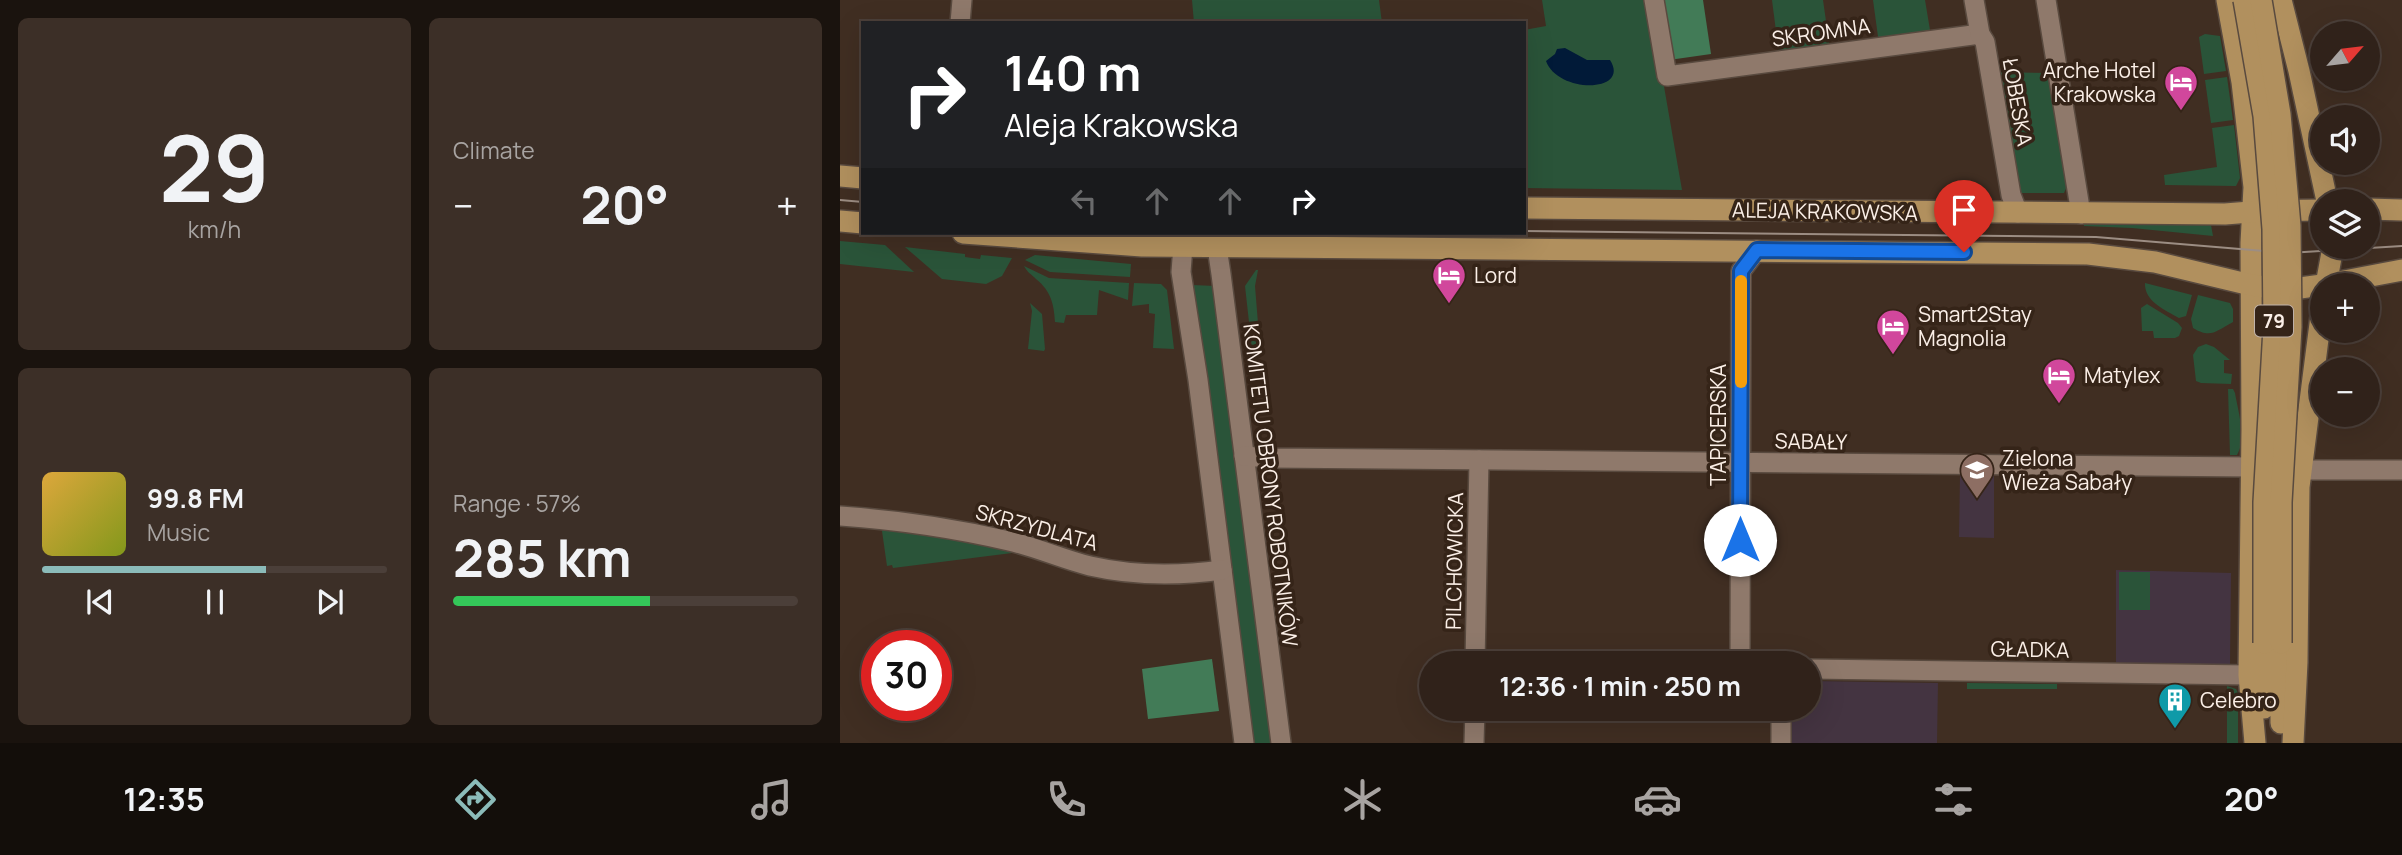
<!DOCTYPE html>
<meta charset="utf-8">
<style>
:root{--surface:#30221a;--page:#3c2f27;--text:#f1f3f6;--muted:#a8a4a2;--line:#4b3f39;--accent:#8bbbb9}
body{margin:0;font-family:Manrope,sans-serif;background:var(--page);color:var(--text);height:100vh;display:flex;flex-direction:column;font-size:26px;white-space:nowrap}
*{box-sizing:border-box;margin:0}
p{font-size:23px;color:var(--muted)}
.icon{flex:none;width:38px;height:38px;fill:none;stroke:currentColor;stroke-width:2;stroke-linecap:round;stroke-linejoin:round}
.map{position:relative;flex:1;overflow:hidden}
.drawer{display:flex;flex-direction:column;gap:18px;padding:18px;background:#1a130e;width:840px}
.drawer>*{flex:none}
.top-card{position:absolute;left:21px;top:21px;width:665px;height:214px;border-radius:0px;box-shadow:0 7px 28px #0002,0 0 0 2px var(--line);background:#202124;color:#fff;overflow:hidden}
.needle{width:46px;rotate:62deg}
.fabs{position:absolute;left:1470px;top:21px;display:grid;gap:14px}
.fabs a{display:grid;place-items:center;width:70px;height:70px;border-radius:50%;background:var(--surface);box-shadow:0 7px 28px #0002,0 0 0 2px var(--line);font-size:35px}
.speed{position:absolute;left:21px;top:630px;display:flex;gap:14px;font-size:35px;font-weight:700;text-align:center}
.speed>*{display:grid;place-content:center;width:91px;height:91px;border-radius:50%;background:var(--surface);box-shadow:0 7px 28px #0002,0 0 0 2px var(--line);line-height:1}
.speed .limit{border:10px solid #d22;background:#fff;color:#111}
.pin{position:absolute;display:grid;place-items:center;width:60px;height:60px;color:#fff;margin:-72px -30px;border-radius:50% 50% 50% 0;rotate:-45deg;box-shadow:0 0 7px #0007}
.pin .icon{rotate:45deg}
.me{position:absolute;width:77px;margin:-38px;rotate:0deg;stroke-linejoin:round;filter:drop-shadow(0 0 5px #0008)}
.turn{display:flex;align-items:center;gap:24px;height:147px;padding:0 28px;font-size:32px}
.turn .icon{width:91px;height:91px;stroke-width:2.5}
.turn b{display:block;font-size:49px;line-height:60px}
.lanes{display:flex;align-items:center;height:66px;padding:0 28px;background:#0003;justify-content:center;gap:35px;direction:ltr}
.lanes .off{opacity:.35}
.big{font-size:52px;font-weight:700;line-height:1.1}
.drawer .widget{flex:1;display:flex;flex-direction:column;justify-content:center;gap:10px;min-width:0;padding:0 24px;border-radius:10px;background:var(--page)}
.drawer .dial{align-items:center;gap:0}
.dial b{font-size:91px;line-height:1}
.song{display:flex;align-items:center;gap:21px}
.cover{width:84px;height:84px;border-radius:10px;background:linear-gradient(135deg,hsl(40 70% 55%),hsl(70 70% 35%))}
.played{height:7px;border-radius:4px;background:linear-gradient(90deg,var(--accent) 65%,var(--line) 65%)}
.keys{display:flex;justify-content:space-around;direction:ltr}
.heat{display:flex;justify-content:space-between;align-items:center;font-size:38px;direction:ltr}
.charge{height:10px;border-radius:5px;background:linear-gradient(90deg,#34c759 57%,var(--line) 0)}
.drawer .tiles{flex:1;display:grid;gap:18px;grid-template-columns:repeat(2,1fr)}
.trip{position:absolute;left:579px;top:651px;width:402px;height:70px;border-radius:35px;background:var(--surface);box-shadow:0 7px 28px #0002,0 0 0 2px var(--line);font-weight:700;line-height:70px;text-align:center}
.dock{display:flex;height:112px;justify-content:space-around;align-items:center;background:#130e0a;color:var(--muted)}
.dock .icon{width:49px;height:49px}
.dock .current{color:var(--accent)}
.dock b{font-size:32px;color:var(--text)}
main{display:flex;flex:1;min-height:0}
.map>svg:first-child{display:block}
.education{fill:#443441}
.green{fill:#2a5439}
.forest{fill:#427b57}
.water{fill:#011a38}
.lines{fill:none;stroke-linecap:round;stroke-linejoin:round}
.minor-casing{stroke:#594a3f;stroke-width:22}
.major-casing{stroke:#594a3f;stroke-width:24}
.minor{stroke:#8f796b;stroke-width:19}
.major{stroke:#b1905e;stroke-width:21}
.tram{stroke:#9c8d83;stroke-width:2}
.major-bridge-casing{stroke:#594a3f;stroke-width:24;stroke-linecap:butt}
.major-bridge{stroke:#b1905e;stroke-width:21}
.route-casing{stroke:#114b97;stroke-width:18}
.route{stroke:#1a73e8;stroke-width:12}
.slow{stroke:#f59e0b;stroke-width:12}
.labels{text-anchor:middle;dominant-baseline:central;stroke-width:7;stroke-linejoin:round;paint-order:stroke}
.shield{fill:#352418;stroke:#c0b2a9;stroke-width:2}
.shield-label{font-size:19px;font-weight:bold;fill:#fbefe7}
.street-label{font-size:21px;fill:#fbefe7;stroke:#352418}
.poi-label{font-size:21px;fill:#fbefe7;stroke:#352418;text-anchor:start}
</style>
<main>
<section class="drawer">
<div class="tiles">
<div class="widget dial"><b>29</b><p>km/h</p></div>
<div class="widget"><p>Climate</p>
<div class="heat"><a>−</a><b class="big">20°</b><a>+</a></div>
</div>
<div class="widget">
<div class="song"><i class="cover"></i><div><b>99.8 FM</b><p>Music</p></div></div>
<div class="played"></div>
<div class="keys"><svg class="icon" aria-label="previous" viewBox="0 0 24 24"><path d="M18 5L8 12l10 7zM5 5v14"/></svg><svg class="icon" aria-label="pause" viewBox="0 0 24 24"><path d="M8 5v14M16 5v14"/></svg><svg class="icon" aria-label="next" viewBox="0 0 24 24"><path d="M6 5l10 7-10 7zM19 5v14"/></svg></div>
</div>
<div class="widget"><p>Range · 57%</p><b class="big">285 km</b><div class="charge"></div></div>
</div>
</section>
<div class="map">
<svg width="1562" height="743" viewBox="0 0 1562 743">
<rect width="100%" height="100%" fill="#402e22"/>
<g class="education">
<path d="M1120,475h34v63l-35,-1z"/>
<path d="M1276,570l115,3 -1,92 -114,-1z"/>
<path d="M970,681l128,2 -1,60h-148l1,-34h20z"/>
</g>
<g class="green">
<path d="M352,0h187l3,23h-188z"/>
<path d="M702,0h107l33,190 -158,-2v-158l22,-4z"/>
<path d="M932,0h51l7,49 -51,6z"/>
<path d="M1033,0h52l6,36 -52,8z"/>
<path d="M1365,34l15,2 6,35 -22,3 -5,-37z"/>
<path d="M1156,72l53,1 18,113 -3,7h-49z"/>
<path d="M1387,77l6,43 -22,3 -6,-43z"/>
<path d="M1394,125l6,53 -4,8 -71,-1 -1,-10 53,-8 -5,-39z"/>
<path d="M1244,224l127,1 2,11 -81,-8 -48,-2z"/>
<path d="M0,241l45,4 29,27 -74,-8z"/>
<path d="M65,247l60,7v3l15,2 1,-4 31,3 -10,18 -16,8 -44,-5z"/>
<path d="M195,255l96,9 -1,13 -80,-5 -25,-12z"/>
<path d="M184,266l25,12 80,5 -1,17 -29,-10 -2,25h-31l-2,8 -9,-1c-1,-18 -4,-31 -19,-43 -5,-5 -9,-7 -12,-13z"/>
<path d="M416,270h2l-3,16 5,62h-3v10h-4l-8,-72z"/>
<path d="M294,283l27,1 6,6 7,59 -21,-1 2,-34 -6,-1v-9l-17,2z"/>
<path d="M1305,283l47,12 -6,21 -7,2c-14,-8 -35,-17 -34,-35z"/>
<path d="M352,285l24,1 57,457h-22z"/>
<path d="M1358,295l32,8 3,6v13c-17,9 -22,17 -40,6l-2,-9z"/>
<path d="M190,303l12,11 3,35 -1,2 -16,-2 4,-38z"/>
<path d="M1307,304l31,19 4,5 -3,8 -4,2h-21l-1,-7h-11l-1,-23z"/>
<path d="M1366,344l8,3 16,13h-6v13l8,1 -1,10 -30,-1 -5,-2 -3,-26 5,-8z"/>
<path d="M1388,389h5l2,4c3,18 12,46 2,62h-7z"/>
<path d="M46,527l141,24 -134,17 -1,-3 -5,1 -5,-35z"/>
<rect x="1279" y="572" width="31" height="38"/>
<path d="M1127,683l90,1v5h-90z"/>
<path d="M1387,686l9,3 2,4v50h-11z"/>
</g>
<g class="forest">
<path d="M819,0h44l8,54 -42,6z"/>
<path d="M372,659l7,52 -71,8 -6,-50z"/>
</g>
<path class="water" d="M725,48l22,12h23c21,33 -52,34 -64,1l9,-7 2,-5z"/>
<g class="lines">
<g class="minor-casing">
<g id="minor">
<path d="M814,0l13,76 313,-42"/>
<path d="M1134,0l6,34 5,8 26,153 7,18"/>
<path d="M1206,0l35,214"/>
<path d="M120,23l2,-23"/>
<path d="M344,233l-3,39 17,108 46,363"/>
<path d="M372,233l5,14 4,27 60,469"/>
<path d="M404,456l26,2 981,9"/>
<path d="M1460,470h102"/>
<path d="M0,516c57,4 113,12 169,25 27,6 53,18 81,25 44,10 88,10 132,4"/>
<path d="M635,663l4,-203"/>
<path d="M635,663h60"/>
<path d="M900,663l1,-392 16,-21"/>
<path d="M970,669l439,6"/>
<path d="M634,743l1,-34"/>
<path d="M941,743v-34"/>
</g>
</g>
<g class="major-casing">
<g id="major">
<path d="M1387,0l15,82 12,105 -3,56 1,186 -3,246 6,68"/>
<path d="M1441,0l18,71 28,130"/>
<path d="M0,176l23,2"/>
<path d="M684,208l701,6 38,-3 59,-1"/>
<path d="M1528,209l34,1"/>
<path d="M0,221l23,2"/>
<path d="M123,233l179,13 946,8 67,8 96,23 34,5 37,-5"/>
<path d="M1483,285l79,-15"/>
<path d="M1486,285l7,-38"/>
<path d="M1441,643v80"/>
<path d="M1424,708v-65"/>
<path d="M1453,743l4,-81 2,-175 23,-179"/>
</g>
</g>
<use href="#minor" class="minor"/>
<use href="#major" class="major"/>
<g class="tram">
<path d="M0,200l23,2"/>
<path d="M684,231l572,6 192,16 114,-7"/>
</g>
<g class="major-bridge-casing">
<g id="major-bridge">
<path d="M1404,0l20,116 9,113 1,99 -10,174v141"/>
<path d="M1421,0l19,114 10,112 1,101 -10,175v141"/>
</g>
</g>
<use href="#major-bridge" class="major-bridge"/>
</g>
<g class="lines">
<g class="route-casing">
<path id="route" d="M900,540l1,-269 16,-21 207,2"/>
</g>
<use href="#route" class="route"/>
<path class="slow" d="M901,382v-101"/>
</g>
<defs>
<g id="hotel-pin" transform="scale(1.75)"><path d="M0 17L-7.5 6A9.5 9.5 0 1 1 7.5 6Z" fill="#d1479c" stroke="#352418"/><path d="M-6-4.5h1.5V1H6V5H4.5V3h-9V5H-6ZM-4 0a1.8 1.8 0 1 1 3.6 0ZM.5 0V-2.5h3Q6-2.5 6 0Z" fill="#fff"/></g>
<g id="school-pin" transform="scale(1.75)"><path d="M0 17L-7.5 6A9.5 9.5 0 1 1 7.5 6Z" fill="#8d6e63" stroke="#352418"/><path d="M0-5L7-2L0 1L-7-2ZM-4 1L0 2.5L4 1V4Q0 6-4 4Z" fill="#fff"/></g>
<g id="building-pin" transform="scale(1.75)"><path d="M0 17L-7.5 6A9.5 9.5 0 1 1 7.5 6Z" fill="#0f9aa8" stroke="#352418"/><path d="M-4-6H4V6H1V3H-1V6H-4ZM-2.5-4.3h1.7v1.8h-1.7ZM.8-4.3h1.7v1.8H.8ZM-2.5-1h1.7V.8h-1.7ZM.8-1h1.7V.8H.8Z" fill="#fff"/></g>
</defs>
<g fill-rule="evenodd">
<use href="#hotel-pin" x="1341" y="82"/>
<use href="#hotel-pin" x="609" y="275"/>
<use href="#hotel-pin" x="1053" y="326"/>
<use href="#hotel-pin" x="1219" y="375"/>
<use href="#school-pin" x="1137" y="470"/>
<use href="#building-pin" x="1335" y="700"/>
</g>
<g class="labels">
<rect class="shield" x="1415" y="305.5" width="38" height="31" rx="5"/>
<g class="shield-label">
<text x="1434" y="321">79</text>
</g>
<g class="street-label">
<text transform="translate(981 32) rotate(-8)">SKROMNA</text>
<text transform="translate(1178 102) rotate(80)">ŁOBESKA</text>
<text transform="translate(985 211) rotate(1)">ALEJA KRAKOWSKA</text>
<text transform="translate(878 425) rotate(-90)">TAPICERSKA</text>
<text transform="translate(971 441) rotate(1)">SABAŁY</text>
<text transform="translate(431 485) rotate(83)">KOMITETU OBRONY ROBOTNIKÓW</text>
<text transform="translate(197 527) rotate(15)">SKRZYDLATA</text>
<text transform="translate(614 561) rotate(-89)">PILCHOWICKA</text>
<text transform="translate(1190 649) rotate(1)">GŁADKA</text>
</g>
<g class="poi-label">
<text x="1316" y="70" text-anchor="end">Arche Hotel<tspan x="1316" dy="24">Krakowska</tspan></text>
<text x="634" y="275">Lord</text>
<text x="1078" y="314">Smart2Stay<tspan x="1078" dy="24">Magnolia</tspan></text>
<text x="1244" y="375">Matylex</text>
<text x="1162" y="458">Zielona<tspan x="1162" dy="24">Wieża Sabały</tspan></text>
<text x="1360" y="700">Celebro</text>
</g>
</g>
</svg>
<div class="fabs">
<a><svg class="needle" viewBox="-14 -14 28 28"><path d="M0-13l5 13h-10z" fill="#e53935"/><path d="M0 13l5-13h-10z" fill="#a8a4a2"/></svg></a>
<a><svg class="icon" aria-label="sound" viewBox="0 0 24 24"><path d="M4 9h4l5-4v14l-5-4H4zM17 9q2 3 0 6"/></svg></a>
<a><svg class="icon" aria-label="layers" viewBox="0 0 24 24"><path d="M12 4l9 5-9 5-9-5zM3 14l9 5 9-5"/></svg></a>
<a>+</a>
<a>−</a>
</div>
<div class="speed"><div class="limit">30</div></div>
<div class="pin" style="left:1124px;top:252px;background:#d93025"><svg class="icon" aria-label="arrive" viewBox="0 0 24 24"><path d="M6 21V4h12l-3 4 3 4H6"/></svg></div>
<svg class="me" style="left:900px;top:540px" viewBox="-20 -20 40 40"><circle r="19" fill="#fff"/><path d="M0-13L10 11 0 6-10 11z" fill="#1a73e8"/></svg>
<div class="trip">12:36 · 1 min · 250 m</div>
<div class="top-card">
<div class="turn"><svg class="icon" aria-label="right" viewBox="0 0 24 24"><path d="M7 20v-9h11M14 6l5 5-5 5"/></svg><div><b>140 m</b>Aleja Krakowska</div></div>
<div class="lanes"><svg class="icon off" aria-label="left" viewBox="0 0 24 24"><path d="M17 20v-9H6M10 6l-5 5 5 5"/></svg><svg class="icon off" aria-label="ahead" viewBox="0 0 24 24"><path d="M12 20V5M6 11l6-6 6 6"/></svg><svg class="icon off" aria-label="ahead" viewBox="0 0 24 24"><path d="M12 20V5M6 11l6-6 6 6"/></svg><svg class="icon" aria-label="right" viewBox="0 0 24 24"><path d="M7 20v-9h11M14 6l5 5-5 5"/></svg></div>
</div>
</div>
</main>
<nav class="dock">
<b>12:35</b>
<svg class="icon current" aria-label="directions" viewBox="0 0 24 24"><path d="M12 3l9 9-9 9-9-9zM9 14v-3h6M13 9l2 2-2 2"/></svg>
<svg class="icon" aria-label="music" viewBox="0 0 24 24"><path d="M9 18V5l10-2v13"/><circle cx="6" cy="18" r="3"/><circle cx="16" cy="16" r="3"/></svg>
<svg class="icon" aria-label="phone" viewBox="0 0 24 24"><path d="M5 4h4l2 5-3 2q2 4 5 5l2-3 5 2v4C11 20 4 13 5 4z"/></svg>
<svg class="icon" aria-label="climate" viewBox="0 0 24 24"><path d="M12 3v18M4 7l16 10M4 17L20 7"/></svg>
<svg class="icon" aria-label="car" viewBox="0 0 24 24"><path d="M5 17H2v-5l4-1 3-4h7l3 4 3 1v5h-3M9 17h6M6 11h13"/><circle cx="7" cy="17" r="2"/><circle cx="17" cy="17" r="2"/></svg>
<svg class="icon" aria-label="filters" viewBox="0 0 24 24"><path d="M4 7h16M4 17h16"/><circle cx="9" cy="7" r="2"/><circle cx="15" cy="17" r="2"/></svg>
<b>20°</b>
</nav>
